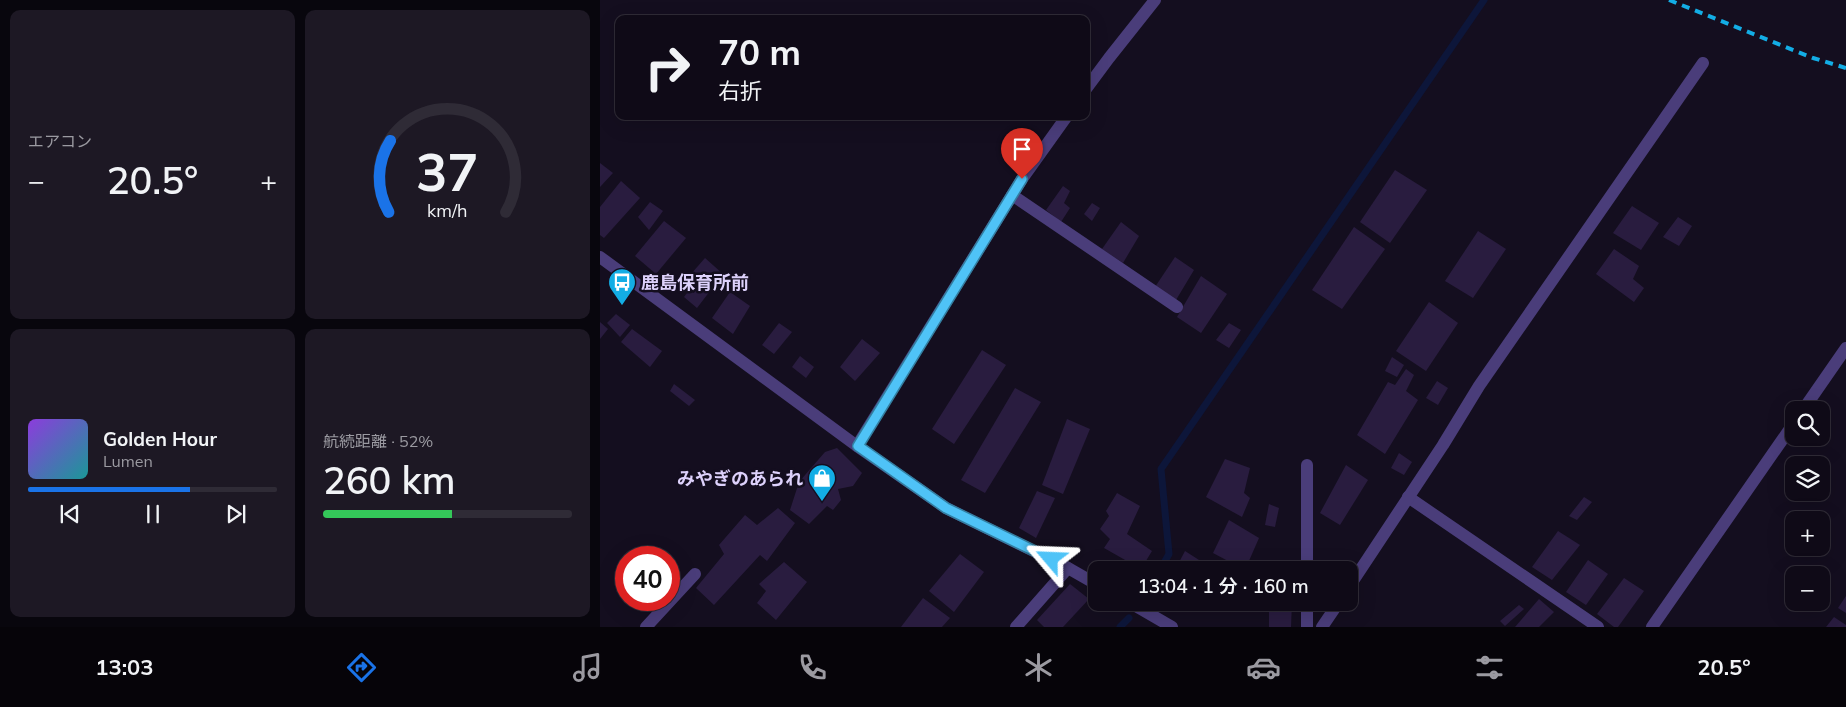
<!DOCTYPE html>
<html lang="ja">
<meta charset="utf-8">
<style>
:root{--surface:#0f0a17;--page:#1d1824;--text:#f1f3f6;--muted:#9b9aa1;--line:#2f2b36;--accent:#1a73e8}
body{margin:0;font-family:Mulish,"Noto Sans JP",sans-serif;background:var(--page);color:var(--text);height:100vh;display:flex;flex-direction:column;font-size:19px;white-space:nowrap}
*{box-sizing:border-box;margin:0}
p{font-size:16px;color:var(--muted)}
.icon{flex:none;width:28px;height:28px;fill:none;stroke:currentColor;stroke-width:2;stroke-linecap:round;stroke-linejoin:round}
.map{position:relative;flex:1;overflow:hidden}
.details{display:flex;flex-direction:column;gap:10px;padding:10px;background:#08060d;width:600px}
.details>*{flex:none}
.top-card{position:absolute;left:15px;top:15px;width:475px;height:105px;border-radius:10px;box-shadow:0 5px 20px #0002,0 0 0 1px var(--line);background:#0f0a17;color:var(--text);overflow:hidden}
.controls{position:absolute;left:1185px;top:401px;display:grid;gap:10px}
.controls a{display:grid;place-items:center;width:45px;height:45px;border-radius:10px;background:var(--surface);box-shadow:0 5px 20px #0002,0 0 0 1px var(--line);font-size:25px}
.speed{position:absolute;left:15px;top:546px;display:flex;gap:10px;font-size:25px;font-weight:700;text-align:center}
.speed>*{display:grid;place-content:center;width:65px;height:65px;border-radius:50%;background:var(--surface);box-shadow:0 5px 20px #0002,0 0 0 1px var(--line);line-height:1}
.speed .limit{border:8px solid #d22;background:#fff;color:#111}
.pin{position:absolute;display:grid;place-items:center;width:42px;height:42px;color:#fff;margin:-51px -21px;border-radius:50% 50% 50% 0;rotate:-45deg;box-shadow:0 0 5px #0007}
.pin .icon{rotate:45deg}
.me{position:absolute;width:55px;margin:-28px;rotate:296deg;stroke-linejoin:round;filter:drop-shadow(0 0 4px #0008)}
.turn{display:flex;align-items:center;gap:18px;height:105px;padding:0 20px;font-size:22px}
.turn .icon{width:65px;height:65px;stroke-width:2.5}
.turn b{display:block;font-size:35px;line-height:42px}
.big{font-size:38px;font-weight:600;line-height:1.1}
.details .widget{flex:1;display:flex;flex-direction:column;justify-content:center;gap:8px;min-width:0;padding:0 18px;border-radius:10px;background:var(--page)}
.details .dial{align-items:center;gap:0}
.dial svg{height:130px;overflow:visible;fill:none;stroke:var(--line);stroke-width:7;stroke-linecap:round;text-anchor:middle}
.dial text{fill:var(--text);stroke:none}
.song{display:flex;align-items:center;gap:15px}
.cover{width:60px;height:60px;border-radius:8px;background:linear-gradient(135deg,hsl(270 70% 55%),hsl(180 70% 35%))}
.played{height:5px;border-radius:2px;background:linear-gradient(90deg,var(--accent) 65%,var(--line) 65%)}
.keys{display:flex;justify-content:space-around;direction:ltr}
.heat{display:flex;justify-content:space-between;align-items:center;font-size:28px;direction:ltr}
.charge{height:8px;border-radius:4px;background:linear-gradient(90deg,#34c759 52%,var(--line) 0)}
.details .tiles{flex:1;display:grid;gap:10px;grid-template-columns:repeat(2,1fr)}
.trip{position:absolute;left:488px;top:561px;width:270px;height:50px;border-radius:10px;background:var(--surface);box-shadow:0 5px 20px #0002,0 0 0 1px var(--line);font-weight:600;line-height:50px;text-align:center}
.dock{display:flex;height:80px;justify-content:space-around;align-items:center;background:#060409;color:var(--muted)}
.dock .icon{width:35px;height:35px}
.dock .current{color:var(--accent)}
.dock b{font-size:22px;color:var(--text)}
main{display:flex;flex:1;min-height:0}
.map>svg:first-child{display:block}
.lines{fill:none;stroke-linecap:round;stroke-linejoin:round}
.stream{stroke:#0d163a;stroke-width:7}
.building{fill:#291c3f}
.minor{stroke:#4a3d7a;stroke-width:12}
.tertiary{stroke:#4a3d7a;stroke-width:12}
.rail{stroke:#13ade5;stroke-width:4;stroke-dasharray:8 6;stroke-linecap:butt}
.route-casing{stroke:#337fa1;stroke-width:12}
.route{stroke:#4fc3f7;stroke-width:9}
.labels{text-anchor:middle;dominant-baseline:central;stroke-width:5;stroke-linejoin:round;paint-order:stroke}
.poi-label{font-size:18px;font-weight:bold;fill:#ddd1fb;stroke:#140e1f;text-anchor:start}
</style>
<main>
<section class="details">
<div class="tiles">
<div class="widget"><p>エアコン</p>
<div class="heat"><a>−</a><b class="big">20.5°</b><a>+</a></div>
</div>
<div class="widget dial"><svg viewBox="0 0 100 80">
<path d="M14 69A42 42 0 1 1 86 69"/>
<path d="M14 69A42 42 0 0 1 15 25" stroke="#1a73e8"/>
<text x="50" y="56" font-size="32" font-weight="700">37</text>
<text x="50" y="72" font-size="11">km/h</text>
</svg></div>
<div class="widget">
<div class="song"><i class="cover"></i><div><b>Golden Hour</b><p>Lumen</p></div></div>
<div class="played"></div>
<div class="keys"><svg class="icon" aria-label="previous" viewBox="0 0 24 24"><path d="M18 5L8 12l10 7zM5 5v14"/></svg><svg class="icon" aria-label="pause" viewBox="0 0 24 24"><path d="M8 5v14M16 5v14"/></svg><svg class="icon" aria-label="next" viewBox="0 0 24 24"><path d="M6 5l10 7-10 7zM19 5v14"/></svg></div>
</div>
<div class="widget"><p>航続距離 · 52%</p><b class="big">260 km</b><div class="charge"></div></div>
</div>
</section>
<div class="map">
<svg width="1246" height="627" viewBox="0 0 1246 627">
<rect width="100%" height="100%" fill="#140e1f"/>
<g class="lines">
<g class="stream">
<path d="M560,570l9,-16 -8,-85 323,-469"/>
<path d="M520,627l9,-9"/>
</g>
</g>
<g class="building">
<path d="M0,163l13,10 -13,14z"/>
<path d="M795,170l32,20 -37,53 -30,-21z"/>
<path d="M21,181l19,17 -36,40 -4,-3v-28z"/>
<path d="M463,186l7,5 -6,12 6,5 -9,14 -15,-12z"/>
<path d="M50,202l13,9 -14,19 -11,-13z"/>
<path d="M492,203l8,5 -8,13 -8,-7z"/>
<path d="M1032,206l27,17 -18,27 -28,-17z"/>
<path d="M1078,217l14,9 -13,20 -16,-9z"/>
<path d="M64,221l22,17 -30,36 -21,-18z"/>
<path d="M521,222l18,14 -16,27 -21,-14z"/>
<path d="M754,227l31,22 -43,60 -30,-19z"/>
<path d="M878,231l28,18 -33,49 -28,-17z"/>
<path d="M1014,249l25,17 -6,13 11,9 -10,14 -38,-28z"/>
<path d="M575,257l19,13 -18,30 -21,-13z"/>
<path d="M105,258l18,16 -26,34 -13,-11 6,-8 -6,-7z"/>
<path d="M601,276l26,18 -26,39 -24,-16z"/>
<path d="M130,292l20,14 -17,28 -21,-16z"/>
<path d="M829,302l29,21 -32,48 -30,-20z"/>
<path d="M16,314l14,11 -10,12 -13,-14z"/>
<path d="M0,322l8,7 -8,10z"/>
<path d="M179,323l13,9 -18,22 -12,-9z"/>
<path d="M629,323l12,7 -12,18 -13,-8z"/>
<path d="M32,329l30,22 -12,16 -29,-25z"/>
<path d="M262,339l18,14 -25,28 -15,-14z"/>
<path d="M382,350l24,15 -52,79 -22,-15z"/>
<path d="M200,356l14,11 -8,11 -14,-11z"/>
<path d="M792,357l12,8 -7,12 -12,-6z"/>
<path d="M806,369l8,6 -8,16 12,9 -33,54 -28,-19 31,-53 7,3z"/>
<path d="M837,381l11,7 -10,17 -12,-7z"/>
<path d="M74,384l21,16 -6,6 -19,-15z"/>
<path d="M415,388l26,14 -56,91 -24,-13z"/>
<path d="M467,419l23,10 -27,65 -21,-9z"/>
<path d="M237,448l25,25 -9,13 -15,3 3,11 -8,10 -6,-4 -18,18 -19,-14 9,-28 26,-30z"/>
<path d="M799,453l13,9 -8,13 -13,-7z"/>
<path d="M625,459l25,9 -6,25 6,5 -8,19 -36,-20z"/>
<path d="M746,465l22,15 -28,45 -20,-12z"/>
<path d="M437,491l18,7 -19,40 -17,-10z"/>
<path d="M517,493l23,13 -13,28 25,17 -11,18 -37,-21 6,-9 -10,-10 9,-13 -3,-5z"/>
<path d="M984,497l8,5 -15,18 -8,-4z"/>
<path d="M669,504l10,4 -4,19 -10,-2z"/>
<path d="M178,508l17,15 -28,38 -7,-6 -46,50 -18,-17 28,-34 -5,-9 26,-30 12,10z"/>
<path d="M629,520l30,18 -14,32 -32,-17z"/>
<path d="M958,531l22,14 -28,35 -20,-13z"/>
<path d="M585,551l25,16 -2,3h-33z"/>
<path d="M360,554l24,18 -30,40 -25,-21z"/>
<path d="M988,560l20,14 -22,31 -20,-13z"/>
<path d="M184,562l23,20 -31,38 -19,-17 9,-12 -7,-7z"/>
<path d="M1024,578l20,13 -26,36h-4l-17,-13z"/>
<path d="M470,584l19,15 -26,28h-19l-7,-7z"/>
<path d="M1246,596v17l-8,-5z"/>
<path d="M323,598l27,20 -8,9h-41z"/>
<path d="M939,599l15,13 -15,15h-24z"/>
<path d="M669,602h23l-1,25h-22z"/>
<path d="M919,605l5,4 -19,17 -5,-5z"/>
<path d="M1234,617l12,8v2h-20z"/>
</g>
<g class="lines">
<g class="minor">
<path d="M412,195l165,112"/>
<path d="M1203,410l43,-62"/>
<path d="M808,497l190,130"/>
<path d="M707,570v-105"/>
<path d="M749,587l94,-142 36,-59 224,-323"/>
<path d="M46,627l49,-53"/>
<path d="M416,627l52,-59"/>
<path d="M707,627v-25"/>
<path d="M722,627l17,-25"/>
<path d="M1052,627l142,-204"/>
</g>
<g class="tertiary">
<path d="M486,89l23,-31 46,-58"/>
<path d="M0,257l257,189 89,62 122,60 28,16"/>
<path d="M257,446l165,-267 45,-63"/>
<path d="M529,602l43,25"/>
</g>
<path class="rail" d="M1069,0l144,58 33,10"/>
</g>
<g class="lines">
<g class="route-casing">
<path id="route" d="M422,179l-164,267 88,62 105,51"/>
</g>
<use href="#route" class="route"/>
</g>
<defs>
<g id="bus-pin" transform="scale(1.4375)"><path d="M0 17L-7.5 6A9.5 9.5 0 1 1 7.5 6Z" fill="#13ade5" stroke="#140e1f"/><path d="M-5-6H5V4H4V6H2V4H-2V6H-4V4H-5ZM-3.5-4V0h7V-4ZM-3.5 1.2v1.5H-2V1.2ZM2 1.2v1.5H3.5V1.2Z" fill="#fff"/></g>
<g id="shop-pin" transform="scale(1.4375)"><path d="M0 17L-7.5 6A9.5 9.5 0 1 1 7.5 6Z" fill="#13ade5" stroke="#140e1f"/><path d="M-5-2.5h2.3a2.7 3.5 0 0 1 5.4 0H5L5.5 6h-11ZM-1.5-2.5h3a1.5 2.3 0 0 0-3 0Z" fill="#fff"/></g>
</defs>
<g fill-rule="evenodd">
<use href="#bus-pin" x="22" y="282"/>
<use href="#shop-pin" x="222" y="478"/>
</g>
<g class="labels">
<g class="poi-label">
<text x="41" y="282">鹿島保育所前</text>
<text x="203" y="478" text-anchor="end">みやぎのあられ</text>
</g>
</g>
</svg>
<div class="controls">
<a><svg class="icon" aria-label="search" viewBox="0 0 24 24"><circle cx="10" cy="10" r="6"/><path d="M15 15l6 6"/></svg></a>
<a><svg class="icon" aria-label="layers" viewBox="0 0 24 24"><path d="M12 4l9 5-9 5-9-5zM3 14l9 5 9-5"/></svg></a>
<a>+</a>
<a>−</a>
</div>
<div class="speed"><div class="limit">40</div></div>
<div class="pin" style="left:422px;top:179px;background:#d93025"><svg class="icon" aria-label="arrive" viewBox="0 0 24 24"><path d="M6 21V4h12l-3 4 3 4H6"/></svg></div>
<svg class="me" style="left:451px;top:559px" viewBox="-20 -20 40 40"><path d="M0-17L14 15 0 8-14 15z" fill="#4fc3f7" stroke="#fff" stroke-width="4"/></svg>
<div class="trip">13:04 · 1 分 · 160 m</div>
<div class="top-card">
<div class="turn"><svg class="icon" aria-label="right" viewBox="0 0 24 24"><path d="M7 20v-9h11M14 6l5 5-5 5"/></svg><div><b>70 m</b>右折</div></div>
</div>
</div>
</main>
<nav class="dock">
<b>13:03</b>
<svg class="icon current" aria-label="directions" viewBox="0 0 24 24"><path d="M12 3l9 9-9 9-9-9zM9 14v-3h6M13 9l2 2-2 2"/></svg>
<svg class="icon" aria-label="music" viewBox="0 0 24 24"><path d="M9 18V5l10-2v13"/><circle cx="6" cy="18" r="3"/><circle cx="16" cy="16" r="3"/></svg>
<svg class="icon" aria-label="phone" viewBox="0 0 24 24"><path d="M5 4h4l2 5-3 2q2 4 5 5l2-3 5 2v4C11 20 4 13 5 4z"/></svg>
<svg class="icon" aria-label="climate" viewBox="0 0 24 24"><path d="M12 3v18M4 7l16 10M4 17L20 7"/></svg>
<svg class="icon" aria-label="car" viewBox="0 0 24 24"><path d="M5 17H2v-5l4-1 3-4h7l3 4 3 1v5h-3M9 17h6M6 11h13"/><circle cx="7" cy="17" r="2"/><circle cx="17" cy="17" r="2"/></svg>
<svg class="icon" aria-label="filters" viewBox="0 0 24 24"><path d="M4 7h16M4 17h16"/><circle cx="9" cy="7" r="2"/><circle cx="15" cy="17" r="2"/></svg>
<b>20.5°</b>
</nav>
